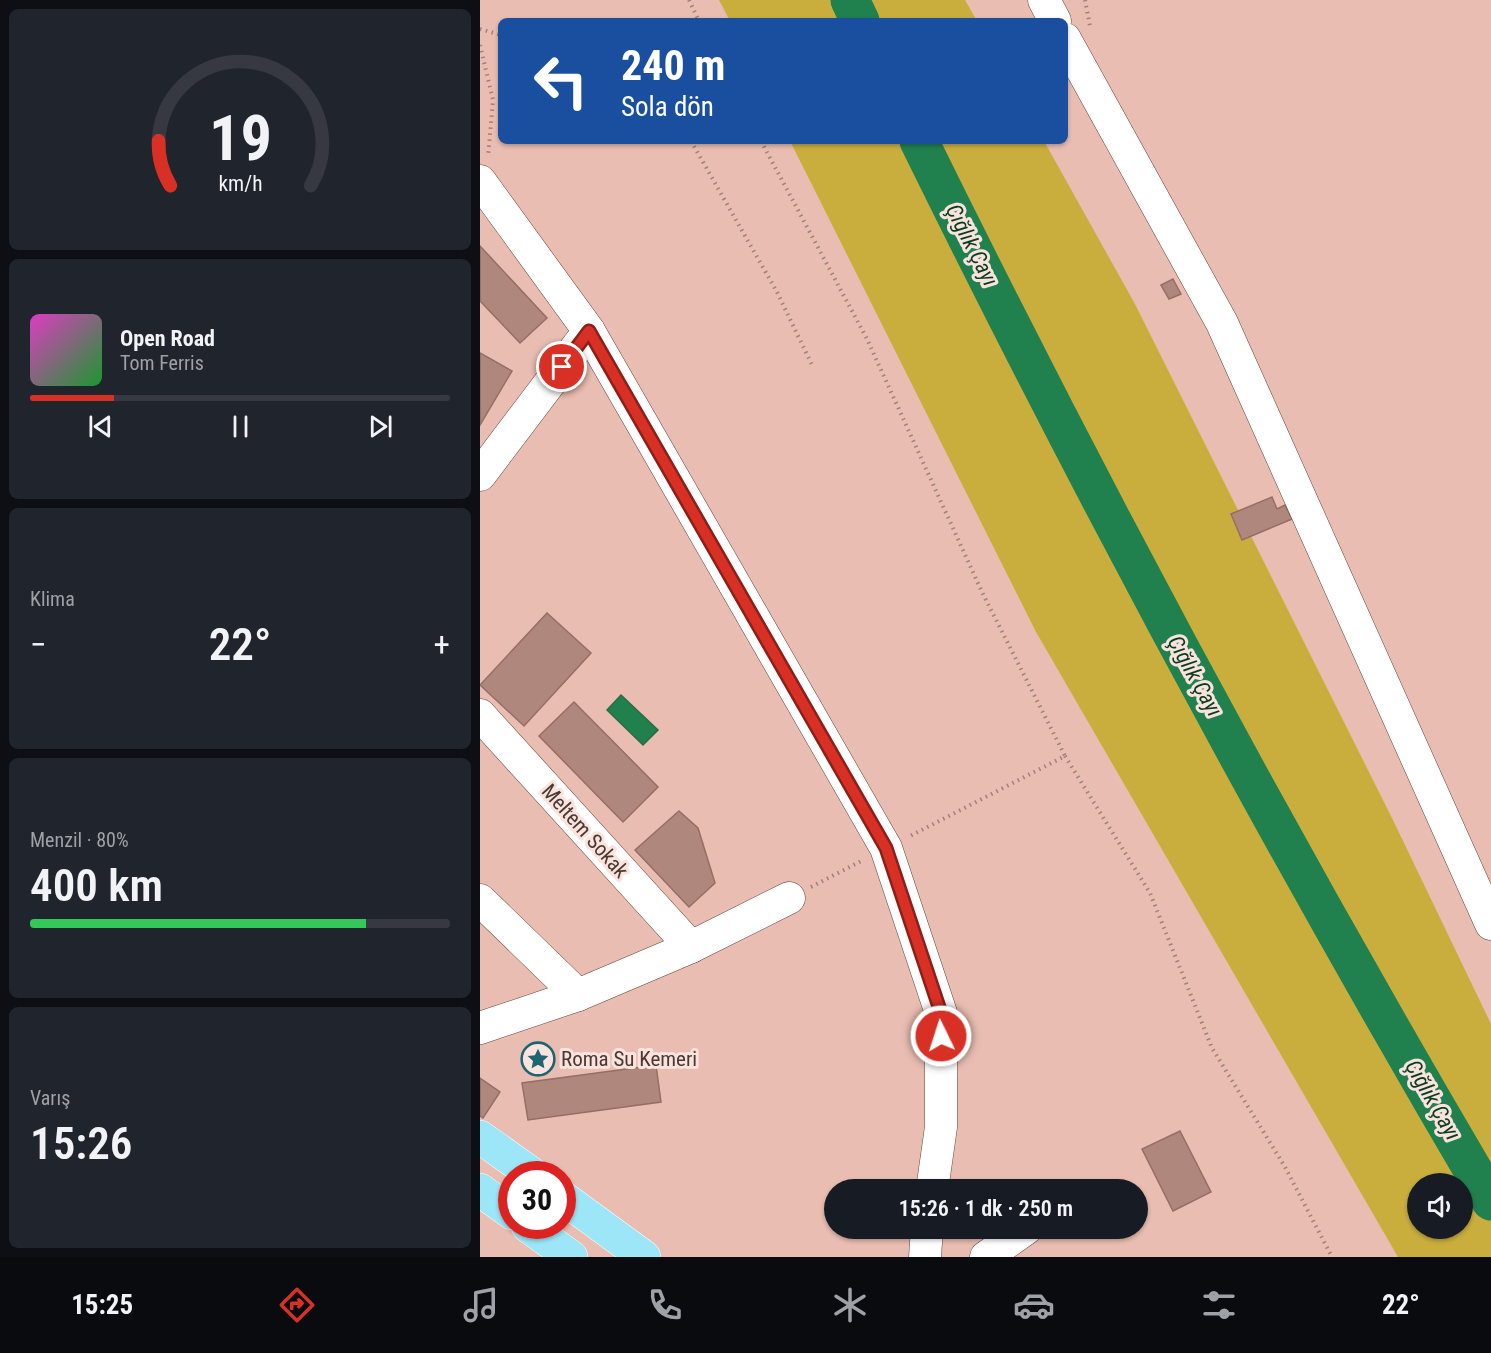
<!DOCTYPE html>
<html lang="tr">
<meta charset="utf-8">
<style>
:root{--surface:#171b24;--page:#20242c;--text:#f1f3f6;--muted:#9ea1a6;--line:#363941;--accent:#d93025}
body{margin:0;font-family:"Roboto Condensed",sans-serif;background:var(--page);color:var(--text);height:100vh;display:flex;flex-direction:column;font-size:22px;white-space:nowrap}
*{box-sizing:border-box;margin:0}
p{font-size:20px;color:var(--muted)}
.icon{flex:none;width:33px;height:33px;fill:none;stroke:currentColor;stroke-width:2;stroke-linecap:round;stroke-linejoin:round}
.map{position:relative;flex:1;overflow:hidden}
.drawer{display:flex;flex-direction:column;gap:9px;padding:9px;background:#0d0f14;width:480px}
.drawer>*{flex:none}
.top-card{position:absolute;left:18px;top:18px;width:570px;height:126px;border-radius:9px;box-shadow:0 2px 4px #0004;background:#1a4fa0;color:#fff;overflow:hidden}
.fabs{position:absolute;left:927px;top:1173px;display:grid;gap:12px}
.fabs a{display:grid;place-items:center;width:66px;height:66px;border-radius:50%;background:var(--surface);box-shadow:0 2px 4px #0004;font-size:30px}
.speed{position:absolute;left:18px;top:1161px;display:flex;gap:12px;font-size:30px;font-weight:700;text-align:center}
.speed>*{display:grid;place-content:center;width:78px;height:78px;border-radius:50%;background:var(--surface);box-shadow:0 2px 4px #0004;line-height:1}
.speed .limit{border:9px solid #d22;background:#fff;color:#111}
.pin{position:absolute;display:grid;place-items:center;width:51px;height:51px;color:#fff;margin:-26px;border:3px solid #fff;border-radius:50%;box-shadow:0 2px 6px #0007}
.me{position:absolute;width:66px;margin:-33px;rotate:356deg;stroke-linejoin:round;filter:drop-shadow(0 0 4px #0008)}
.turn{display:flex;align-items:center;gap:21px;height:126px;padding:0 24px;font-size:27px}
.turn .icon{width:78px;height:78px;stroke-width:2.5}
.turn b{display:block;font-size:42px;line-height:51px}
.big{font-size:45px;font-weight:600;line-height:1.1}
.drawer .card{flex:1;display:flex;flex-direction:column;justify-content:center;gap:9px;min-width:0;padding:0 21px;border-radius:9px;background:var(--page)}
.drawer .dial{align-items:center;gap:0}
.dial svg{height:156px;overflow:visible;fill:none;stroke:var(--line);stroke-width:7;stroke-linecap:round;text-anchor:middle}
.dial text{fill:var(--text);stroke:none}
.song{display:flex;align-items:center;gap:18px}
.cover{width:72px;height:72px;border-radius:9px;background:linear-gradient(135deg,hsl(310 70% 55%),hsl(130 70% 35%))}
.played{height:6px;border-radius:3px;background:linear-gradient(90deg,var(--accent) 20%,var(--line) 20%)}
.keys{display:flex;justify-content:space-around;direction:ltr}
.heat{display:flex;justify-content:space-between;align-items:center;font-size:33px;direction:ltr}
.charge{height:9px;border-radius:4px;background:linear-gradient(90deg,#34c759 80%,var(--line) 0)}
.trip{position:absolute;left:344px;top:1179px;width:324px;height:60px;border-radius:30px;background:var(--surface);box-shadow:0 2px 4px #0004;font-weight:600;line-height:60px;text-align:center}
.dock{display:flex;height:96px;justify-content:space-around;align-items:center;background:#090b0e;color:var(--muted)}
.dock .icon{width:42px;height:42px}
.dock .selected{color:var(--accent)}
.dock b{font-size:27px;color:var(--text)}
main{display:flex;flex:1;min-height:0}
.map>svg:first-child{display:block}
.green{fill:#c9ae3e;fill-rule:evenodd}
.water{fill:#20804e;stroke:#2d6a46;stroke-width:1.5}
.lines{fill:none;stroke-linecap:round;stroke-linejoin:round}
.river{stroke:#20804e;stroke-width:39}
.building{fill:#b0877c;stroke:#966e63;stroke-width:1.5}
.minor-casing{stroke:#69443a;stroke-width:33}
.major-casing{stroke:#fff;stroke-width:34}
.path{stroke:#a18178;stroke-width:4;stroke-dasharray:1.5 4.5;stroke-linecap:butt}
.minor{stroke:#fff;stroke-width:32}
.major{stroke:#9de6f7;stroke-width:33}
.route-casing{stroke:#8d1f18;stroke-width:15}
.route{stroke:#d93025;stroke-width:10}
.labels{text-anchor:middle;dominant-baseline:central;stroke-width:6;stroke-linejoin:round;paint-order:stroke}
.street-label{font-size:21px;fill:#4a3833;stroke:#fae3dd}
.poi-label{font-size:21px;fill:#4a3833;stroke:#fae3dd;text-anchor:start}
.water-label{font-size:22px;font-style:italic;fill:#083c21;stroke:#fae3dd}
</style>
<main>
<section class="drawer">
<div class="card dial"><svg viewBox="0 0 100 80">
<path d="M14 69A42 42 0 1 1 86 69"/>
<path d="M14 69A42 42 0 0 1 8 46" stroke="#d93025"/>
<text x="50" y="56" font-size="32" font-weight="700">19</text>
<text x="50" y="72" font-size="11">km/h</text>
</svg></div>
<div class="card">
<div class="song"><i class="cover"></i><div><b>Open Road</b><p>Tom Ferris</p></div></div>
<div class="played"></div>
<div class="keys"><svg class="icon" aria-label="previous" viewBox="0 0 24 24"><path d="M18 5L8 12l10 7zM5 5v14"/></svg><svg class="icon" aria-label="pause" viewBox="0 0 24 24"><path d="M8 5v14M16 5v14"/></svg><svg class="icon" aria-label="next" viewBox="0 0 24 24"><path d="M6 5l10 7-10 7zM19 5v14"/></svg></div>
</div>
<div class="card"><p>Klima</p>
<div class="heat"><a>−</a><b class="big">22°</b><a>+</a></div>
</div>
<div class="card"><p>Menzil · 80%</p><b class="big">400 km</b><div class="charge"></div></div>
<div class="card"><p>Varış</p><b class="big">15:26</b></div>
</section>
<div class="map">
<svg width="1011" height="1257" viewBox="0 0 1011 1257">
<rect width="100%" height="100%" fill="#e9bdb1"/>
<g class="green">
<path d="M239,0h246l12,21h-247z"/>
<path d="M310,141h254l91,163 257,514 99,206v233h-93l-362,-625zM938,1184h44v44h-44z"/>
</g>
<path class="water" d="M141,695l37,35 -15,15 -36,-35z"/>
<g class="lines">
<g class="river">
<path d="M370,0l10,21"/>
<path d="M439,141c177,360 368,714 572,1060"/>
</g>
</g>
<g class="building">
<path d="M0,246l67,72 -27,25 -40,-42z"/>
<path d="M693,279l8,15 -12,5 -8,-14z"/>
<path d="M0,353l32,18 -32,54z"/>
<path d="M792,497l5,12 8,-4 7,14 -50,21 -11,-26z"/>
<path d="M67,613l44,40 -67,73 -44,-41z"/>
<path d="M94,702l84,85 -35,35 -84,-86z"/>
<path d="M199,811l19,17 17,55 -26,24 -54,-57z"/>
<path d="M176,1065l5,37 -133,18 -6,-37z"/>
<path d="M0,1078l20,14 -17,26 -3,-2z"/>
<path d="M700,1131l31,61 -38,19 -31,-62z"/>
</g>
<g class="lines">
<g class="minor-casing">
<g id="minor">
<path d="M564,0l11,21"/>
<path d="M585,39l157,284 269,601"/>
<path d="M0,181l109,150 297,517 55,165v114l-9,63"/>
<path d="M0,475l109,-144"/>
<path d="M0,715l211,232"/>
<path d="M0,900l98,95"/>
<path d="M0,1028l98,-33 113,-48 98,-49"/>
<path d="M445,1257l2,-29"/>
<path d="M506,1257l41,-29"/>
</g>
</g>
<g class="major-casing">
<g id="major">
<path d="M0,1137l52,37"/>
<path d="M0,1190l32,23"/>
<path d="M82,1197l82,60"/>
<path d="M48,1226l43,31"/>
</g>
</g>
<g class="path">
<path d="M209,0l10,21"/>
<path d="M605,0l5,26"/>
<path d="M0,29l21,6"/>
<path d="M0,45l13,55 -5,57"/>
<path d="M211,141l86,151 36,75"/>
<path d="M281,141l106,198 115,253 83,164 -155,80"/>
<path d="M585,756l85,137 62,155 73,119 47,90"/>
<path d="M331,887l52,-27"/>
</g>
<use href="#minor" class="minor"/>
<use href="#major" class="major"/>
</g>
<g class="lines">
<g class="route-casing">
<path id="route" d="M82,367l27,-36 297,517 55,165v23"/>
</g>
<use href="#route" class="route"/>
</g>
<defs>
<g id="sight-ring" transform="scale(1.725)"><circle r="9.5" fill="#fae3dd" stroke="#1e6574" stroke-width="1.5"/><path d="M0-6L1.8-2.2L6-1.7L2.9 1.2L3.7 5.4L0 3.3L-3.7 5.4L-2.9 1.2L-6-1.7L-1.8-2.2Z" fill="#1e6574"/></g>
</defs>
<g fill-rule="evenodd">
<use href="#sight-ring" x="58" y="1059"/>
</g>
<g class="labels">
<g class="street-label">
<text transform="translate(105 831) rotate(48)">Meltem Sokak</text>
</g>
<g class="poi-label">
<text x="81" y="1059">Roma Su Kemeri</text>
</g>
<g class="water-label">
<text transform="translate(492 245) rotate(63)">Çığlık Çayı</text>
<text transform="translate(715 676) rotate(61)">Çığlık Çayı</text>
<text transform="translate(953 1100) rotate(60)">Çığlık Çayı</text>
</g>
</g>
</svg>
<div class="fabs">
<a><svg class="icon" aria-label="sound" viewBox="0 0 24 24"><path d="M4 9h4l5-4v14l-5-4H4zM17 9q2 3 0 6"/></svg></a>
</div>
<div class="speed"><div class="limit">30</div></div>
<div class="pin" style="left:82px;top:367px;background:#d93025"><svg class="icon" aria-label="arrive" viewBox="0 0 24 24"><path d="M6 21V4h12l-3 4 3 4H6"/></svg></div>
<svg class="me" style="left:461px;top:1036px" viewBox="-20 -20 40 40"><circle r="17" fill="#d93025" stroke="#fff" stroke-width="3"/><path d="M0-11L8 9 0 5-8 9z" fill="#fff"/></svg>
<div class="trip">15:26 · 1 dk · 250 m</div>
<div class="top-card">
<div class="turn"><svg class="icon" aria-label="left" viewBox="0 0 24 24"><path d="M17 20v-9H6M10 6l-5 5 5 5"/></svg><div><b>240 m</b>Sola dön</div></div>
</div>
</div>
</main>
<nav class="dock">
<b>15:25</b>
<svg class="icon selected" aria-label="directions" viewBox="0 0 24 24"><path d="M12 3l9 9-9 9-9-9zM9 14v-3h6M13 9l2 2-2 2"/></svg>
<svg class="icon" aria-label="music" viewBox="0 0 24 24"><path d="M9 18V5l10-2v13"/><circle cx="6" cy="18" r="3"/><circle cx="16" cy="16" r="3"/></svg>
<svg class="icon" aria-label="phone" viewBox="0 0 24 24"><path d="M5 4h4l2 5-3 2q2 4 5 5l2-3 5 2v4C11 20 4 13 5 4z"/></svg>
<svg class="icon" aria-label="climate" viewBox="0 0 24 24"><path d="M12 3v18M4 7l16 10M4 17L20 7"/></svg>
<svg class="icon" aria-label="car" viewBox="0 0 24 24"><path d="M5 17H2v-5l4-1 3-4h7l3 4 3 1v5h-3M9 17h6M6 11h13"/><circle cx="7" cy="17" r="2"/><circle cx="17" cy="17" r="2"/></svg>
<svg class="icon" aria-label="filters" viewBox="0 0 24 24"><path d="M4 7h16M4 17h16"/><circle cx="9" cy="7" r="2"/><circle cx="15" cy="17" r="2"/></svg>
<b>22°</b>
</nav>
